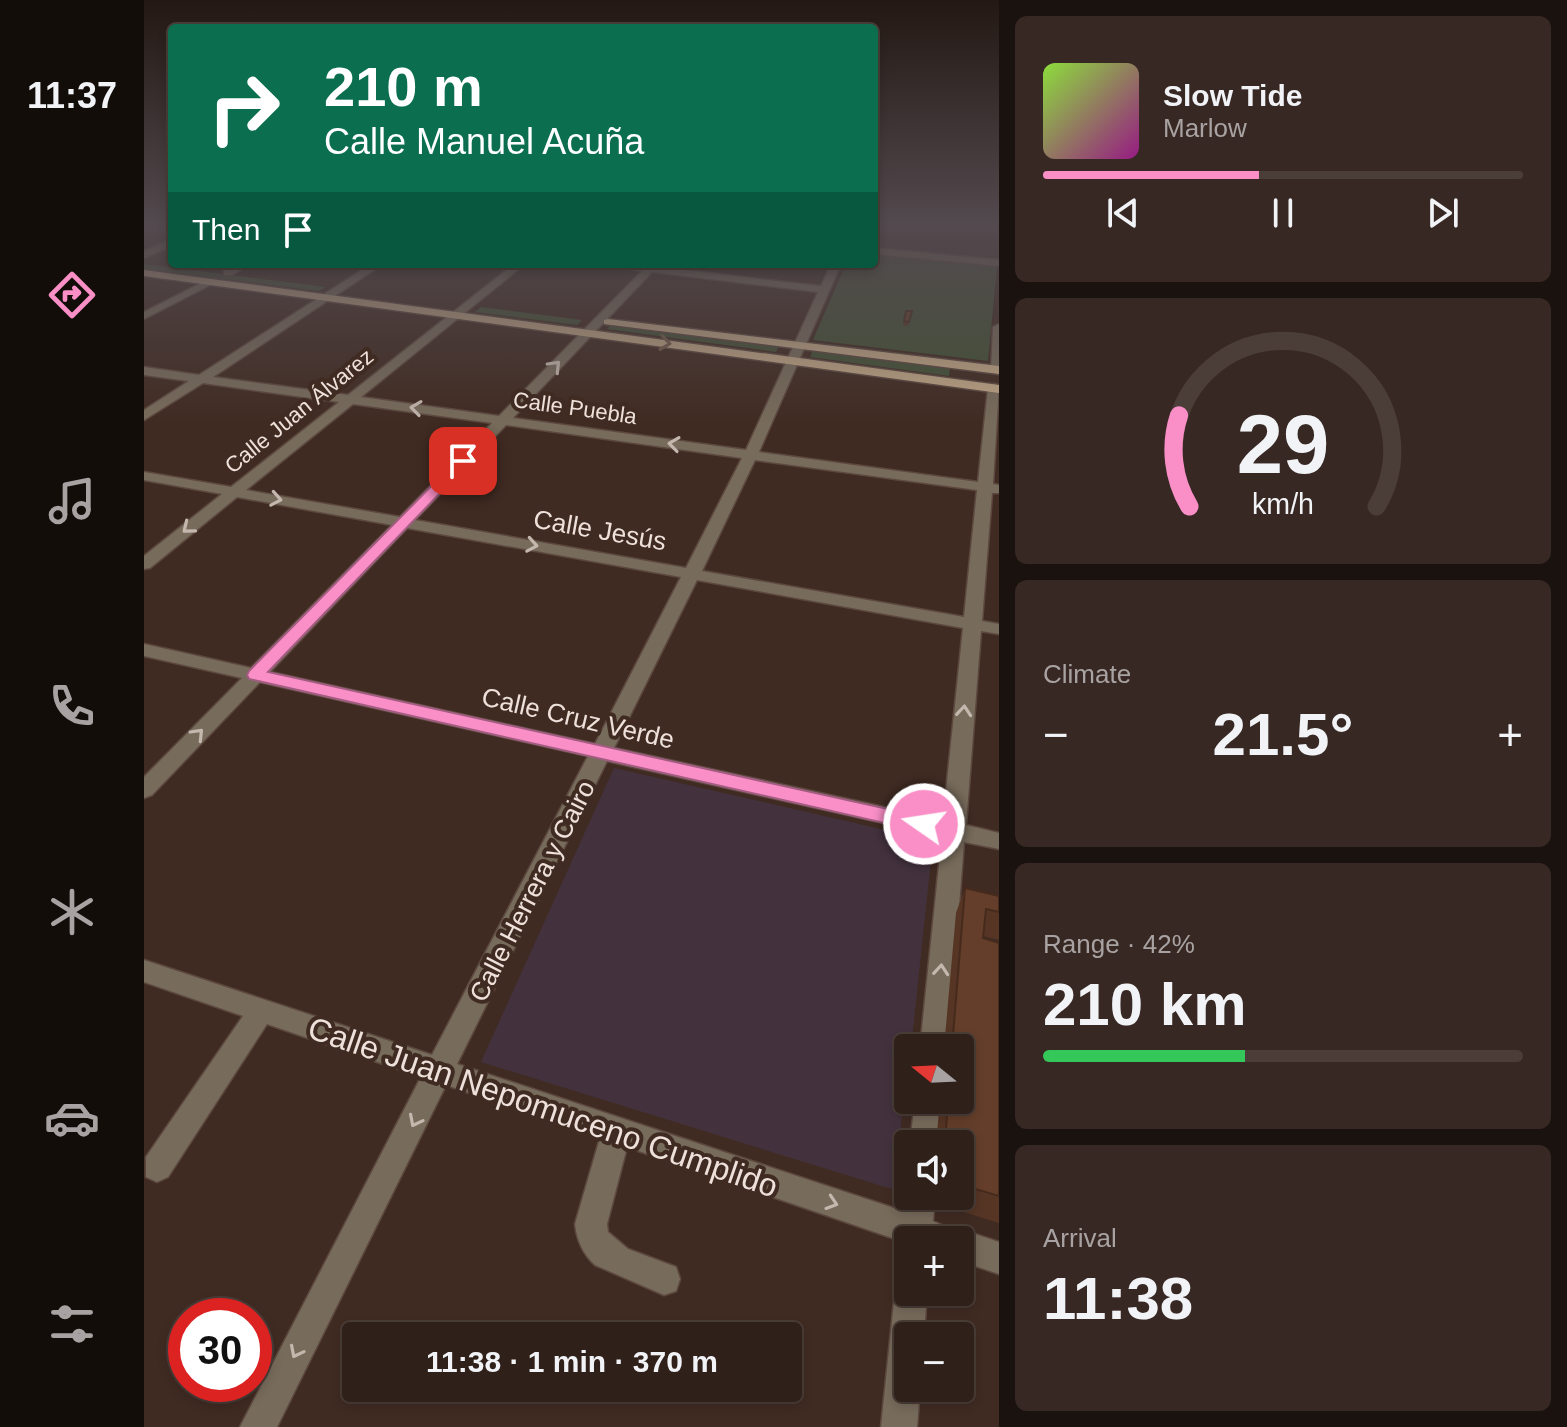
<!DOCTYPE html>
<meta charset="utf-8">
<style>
:root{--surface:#30201a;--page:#382823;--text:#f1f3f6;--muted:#a8a3a2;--line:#4b3e39;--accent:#fa8fc7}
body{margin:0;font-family:Arial,sans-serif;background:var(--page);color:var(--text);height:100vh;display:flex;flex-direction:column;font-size:30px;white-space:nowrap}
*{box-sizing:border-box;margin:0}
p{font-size:26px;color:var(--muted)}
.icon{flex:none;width:44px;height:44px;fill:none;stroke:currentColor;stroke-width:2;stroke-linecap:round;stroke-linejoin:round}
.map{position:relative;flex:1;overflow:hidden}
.drawer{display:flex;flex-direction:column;gap:16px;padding:16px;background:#1a120e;width:568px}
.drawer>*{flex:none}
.guide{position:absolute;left:24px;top:24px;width:710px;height:244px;border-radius:8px;box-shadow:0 4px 12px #0003,0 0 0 2px var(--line);background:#0b6e4f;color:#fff;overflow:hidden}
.needle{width:52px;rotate:288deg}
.buttons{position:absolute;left:750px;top:1034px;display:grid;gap:16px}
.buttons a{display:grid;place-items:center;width:80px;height:80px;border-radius:8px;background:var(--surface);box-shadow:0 4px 12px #0003,0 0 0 2px var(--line);font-size:40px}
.speed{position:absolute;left:24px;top:1298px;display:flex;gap:16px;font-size:40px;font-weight:700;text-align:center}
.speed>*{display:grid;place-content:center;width:104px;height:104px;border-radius:50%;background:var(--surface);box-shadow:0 4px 12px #0003,0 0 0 2px var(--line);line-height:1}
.speed .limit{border:12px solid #d22;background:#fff;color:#111}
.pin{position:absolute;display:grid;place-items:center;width:68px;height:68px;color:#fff;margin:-34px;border-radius:16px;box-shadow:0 4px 12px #0006}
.me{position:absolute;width:88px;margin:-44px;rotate:283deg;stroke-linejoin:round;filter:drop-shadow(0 0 6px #0008)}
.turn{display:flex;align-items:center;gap:28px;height:168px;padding:0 24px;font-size:36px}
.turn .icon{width:104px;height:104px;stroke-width:2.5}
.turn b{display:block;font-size:56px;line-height:68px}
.then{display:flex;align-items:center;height:76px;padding:0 24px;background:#0003;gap:16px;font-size:30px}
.big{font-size:60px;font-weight:600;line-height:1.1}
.drawer .widget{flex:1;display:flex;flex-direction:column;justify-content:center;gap:12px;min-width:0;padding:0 28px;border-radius:12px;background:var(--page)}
.drawer .dial{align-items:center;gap:0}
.dial svg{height:208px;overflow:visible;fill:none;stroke:var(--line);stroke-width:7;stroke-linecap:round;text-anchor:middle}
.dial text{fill:var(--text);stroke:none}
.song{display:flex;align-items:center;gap:24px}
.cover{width:96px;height:96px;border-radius:12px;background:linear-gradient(135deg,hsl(90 70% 55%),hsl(310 70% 35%))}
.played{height:8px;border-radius:4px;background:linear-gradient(90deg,var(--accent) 45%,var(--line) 45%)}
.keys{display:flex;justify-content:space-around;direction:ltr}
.heat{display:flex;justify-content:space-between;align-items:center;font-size:44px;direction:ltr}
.charge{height:12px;border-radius:6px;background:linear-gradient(90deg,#34c759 42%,var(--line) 0)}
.trip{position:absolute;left:198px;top:1322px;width:460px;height:80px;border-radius:8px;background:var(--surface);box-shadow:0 4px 12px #0003,0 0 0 2px var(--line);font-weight:600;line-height:80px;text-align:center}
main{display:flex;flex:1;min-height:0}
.tabs{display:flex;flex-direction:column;width:144px;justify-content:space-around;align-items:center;background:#130d0a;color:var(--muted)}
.tabs .icon{width:56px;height:56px}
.tabs .on{color:var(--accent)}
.tabs b{font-size:36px;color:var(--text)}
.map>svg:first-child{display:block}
.education{fill:#43323e}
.green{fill:#435136}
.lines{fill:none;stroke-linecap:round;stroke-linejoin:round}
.minor-casing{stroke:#5c483f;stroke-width:3}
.major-casing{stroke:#5c483f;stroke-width:3}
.minor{fill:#776b5b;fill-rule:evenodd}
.major{fill:#bda484;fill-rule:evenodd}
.wall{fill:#563524}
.building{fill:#643e2a;stroke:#462b1d;stroke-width:2}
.oneway{stroke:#725b49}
.oneway2{stroke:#c4b7ae}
.route{fill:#fa8fc7;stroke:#a25d81;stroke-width:2}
.labels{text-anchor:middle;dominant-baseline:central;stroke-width:8;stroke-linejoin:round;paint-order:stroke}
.far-street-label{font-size:22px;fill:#eee0da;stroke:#402b22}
.street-label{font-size:26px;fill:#eee0da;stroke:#402b22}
.near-street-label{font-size:32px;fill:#eee0da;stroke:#402b22}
</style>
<main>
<nav class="tabs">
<b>11:37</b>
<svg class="icon on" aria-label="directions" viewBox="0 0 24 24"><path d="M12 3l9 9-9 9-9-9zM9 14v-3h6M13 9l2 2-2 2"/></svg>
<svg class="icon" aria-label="music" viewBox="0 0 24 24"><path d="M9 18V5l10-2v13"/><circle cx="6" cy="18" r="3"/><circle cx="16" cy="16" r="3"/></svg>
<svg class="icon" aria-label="phone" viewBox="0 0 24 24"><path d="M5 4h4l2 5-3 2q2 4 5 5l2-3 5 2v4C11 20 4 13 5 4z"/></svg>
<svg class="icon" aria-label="climate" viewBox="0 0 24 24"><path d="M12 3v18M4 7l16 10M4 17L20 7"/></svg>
<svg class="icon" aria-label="car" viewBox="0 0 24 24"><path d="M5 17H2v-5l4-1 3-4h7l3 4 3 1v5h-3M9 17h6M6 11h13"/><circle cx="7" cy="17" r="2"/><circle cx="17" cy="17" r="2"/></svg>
<svg class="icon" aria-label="filters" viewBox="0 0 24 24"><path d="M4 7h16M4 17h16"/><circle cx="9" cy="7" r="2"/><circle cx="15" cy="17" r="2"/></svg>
</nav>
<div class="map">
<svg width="855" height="1427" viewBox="0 0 855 1427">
<rect width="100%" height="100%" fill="#402b22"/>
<path class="education" d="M470,768l319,73 -22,207h-3l-13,142 -414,-128z"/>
<g class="green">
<path d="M730,254l123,12 -9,95 -175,-21 33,-76h28z"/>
<path d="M0,264l182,23 -7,4 -175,-22z"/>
<path d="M337,307l101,13 -5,5 -102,-13z"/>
<path d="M468,324l167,22 -3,6 -169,-23z"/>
<path d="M669,350l137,17 -1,9 -139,-19z"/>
</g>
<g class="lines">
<g class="minor-casing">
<g id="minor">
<path d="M28,239v7l-28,12v-7z"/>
<path d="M730,248l125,12v6l-125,-12z"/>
<path d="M93,264h13l-18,11h-8v-4z"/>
<path d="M227,264h12l-170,113 135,18 166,-131h11l-164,133 138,19 143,-145 -39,-7h56l-2,3 164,19 10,-22h10l-82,188 219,30 10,-94 6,-4 5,2 -6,98 6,1v8h-7l-10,128 17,3v10l-18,-3 -15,194 33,8v16l-35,-7 -16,206h-28l22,-212 -335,-75 -150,303 446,147 5,-23v8h27l-2,25 22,10 5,-2 39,13v32l-39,-13v-21h-52v13l-7,-12 -274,-94 -20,77 1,8 20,17 48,18 4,12 -4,12 -12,4 -69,-30c-12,-11 -18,-24 -20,-41l25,-86 -154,-53 -169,342h-37l181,-350 -154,-53 -99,153 -11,5 -11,-5v-20l97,-141 -99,-34v-22l288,95 156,-299 -328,-74 -108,113 -8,3v-21l98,-99 -98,-22v-12l107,24 141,-143 -155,-28 -87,71 -6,1v-13l78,-62 -78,-14v-8l87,15 108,-85 -136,-19 -59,37v-10l45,-29 -45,-6v-8l55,8zM508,272l166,20 -72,158 -233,-32zM209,404l139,19 -92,94 -154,-27zM362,425l236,33 -56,110 -271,-48zM611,460l222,30 -13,127 -262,-46zM263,528l274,49 -86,167 -325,-72zM553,580l266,48 -20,192 -329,-72z"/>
<path d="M63,280l9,2 -72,37v-7z"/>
<path d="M855,324v49l-2,1 -6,-4 2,-43z"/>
<path d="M771,1100h28l-3,44h-30z"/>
<path d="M764,1277v15h19l-3,44h-16v52h12l-3,39h-36l14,-135 4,-12z"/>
</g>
</g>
<g class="major-casing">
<g id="major">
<path d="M0,270l855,115v8l-855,-117z"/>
<path d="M464,319l391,47v8l-395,-50v-4z"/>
</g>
</g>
<use href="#minor" class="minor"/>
<use href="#major" class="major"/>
</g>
<g class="wall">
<path d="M762,311h6l-4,15h-5z"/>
<path d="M821,888l34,8v44l-16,-4v2l16,5v280l-45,-14 -10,-13h16v-52h-24l4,-44h20v-52h-16l12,-135z"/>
</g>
<g class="building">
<path d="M762,311h6l-3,11 -5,-1z"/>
<path d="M821,888l34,8v16l-13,-3 -3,29 16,5v253l-34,-10 -5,-7v-35h-15l3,-44h12v-52h-8z"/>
</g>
<defs><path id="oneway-chevron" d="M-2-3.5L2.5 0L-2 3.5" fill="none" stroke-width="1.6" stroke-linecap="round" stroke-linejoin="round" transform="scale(2)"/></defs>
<use class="oneway" href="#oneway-chevron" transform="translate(521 343) rotate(8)"/>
<g class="oneway2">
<use href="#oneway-chevron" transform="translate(411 366) rotate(-46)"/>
<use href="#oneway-chevron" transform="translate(272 408) rotate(-172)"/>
<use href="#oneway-chevron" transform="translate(530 444) rotate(-172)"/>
<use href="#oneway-chevron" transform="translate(132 499) rotate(10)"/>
<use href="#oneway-chevron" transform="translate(44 528) rotate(141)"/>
<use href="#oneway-chevron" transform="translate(388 545) rotate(10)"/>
<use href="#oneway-chevron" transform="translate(820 711) rotate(-85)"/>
<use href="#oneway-chevron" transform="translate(54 734) rotate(-46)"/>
<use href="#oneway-chevron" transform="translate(797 970) rotate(-85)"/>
<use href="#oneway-chevron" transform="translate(271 1121) rotate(117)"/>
<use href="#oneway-chevron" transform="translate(688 1203) rotate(18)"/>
<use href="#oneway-chevron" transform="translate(152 1352) rotate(117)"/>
</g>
<linearGradient id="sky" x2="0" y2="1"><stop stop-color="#231813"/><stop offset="0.53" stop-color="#534a4f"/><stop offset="1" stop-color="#534a4f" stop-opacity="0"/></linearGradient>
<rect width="855" height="424" fill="url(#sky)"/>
<path class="route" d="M319,457l5,1v6l-200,208 656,145 8,2 3,5 -3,5 -8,3 -675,-153 -2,-4 2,-4 210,-213z"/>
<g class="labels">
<g class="far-street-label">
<text transform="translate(431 408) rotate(8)">Calle Puebla</text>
<text transform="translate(155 411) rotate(-39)">Calle Juan Álvarez</text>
</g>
<g class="street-label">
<text transform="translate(456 530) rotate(10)">Calle Jesús</text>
<text transform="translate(434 718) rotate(13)">Calle Cruz Verde</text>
<text transform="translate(388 891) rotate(-63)">Calle Herrera y Cairo</text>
</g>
<g class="near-street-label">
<text transform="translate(399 1107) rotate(19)">Calle Juan Nepomuceno Cumplido</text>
</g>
</g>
</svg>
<div class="buttons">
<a><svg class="needle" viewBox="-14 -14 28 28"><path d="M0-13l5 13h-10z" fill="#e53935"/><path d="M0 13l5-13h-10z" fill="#a8a3a2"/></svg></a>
<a><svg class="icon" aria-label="sound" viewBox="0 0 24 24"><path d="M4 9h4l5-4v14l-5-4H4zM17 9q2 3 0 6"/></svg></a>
<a>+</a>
<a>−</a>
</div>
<div class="speed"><div class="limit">30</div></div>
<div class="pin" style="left:319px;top:461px;background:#d93025"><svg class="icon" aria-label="arrive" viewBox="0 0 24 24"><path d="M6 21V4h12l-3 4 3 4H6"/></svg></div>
<svg class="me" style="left:780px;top:824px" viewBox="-20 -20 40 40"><circle r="17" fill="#fa8fc7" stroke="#fff" stroke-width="3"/><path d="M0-11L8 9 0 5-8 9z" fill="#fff"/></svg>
<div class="trip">11:38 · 1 min · 370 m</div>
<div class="guide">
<div class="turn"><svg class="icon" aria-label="right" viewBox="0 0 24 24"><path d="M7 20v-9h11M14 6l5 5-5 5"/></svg><div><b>210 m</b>Calle Manuel Acuña</div></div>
<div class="then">Then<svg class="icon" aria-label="arrive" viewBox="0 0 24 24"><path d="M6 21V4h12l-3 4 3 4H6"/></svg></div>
</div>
</div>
<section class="drawer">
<div class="widget">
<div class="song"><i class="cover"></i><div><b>Slow Tide</b><p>Marlow</p></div></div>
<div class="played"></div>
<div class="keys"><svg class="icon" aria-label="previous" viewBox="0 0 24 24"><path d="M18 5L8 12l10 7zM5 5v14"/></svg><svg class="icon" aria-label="pause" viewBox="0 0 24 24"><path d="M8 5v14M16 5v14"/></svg><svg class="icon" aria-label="next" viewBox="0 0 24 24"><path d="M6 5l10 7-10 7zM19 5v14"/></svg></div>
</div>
<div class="widget dial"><svg viewBox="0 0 100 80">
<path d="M14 69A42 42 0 1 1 86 69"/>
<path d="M14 69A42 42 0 0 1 10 34" stroke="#fa8fc7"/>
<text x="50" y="56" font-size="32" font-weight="700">29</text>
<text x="50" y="72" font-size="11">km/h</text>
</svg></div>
<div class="widget"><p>Climate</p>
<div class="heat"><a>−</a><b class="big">21.5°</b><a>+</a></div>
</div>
<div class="widget"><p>Range · 42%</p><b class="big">210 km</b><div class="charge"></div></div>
<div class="widget"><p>Arrival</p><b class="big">11:38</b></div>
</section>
</main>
